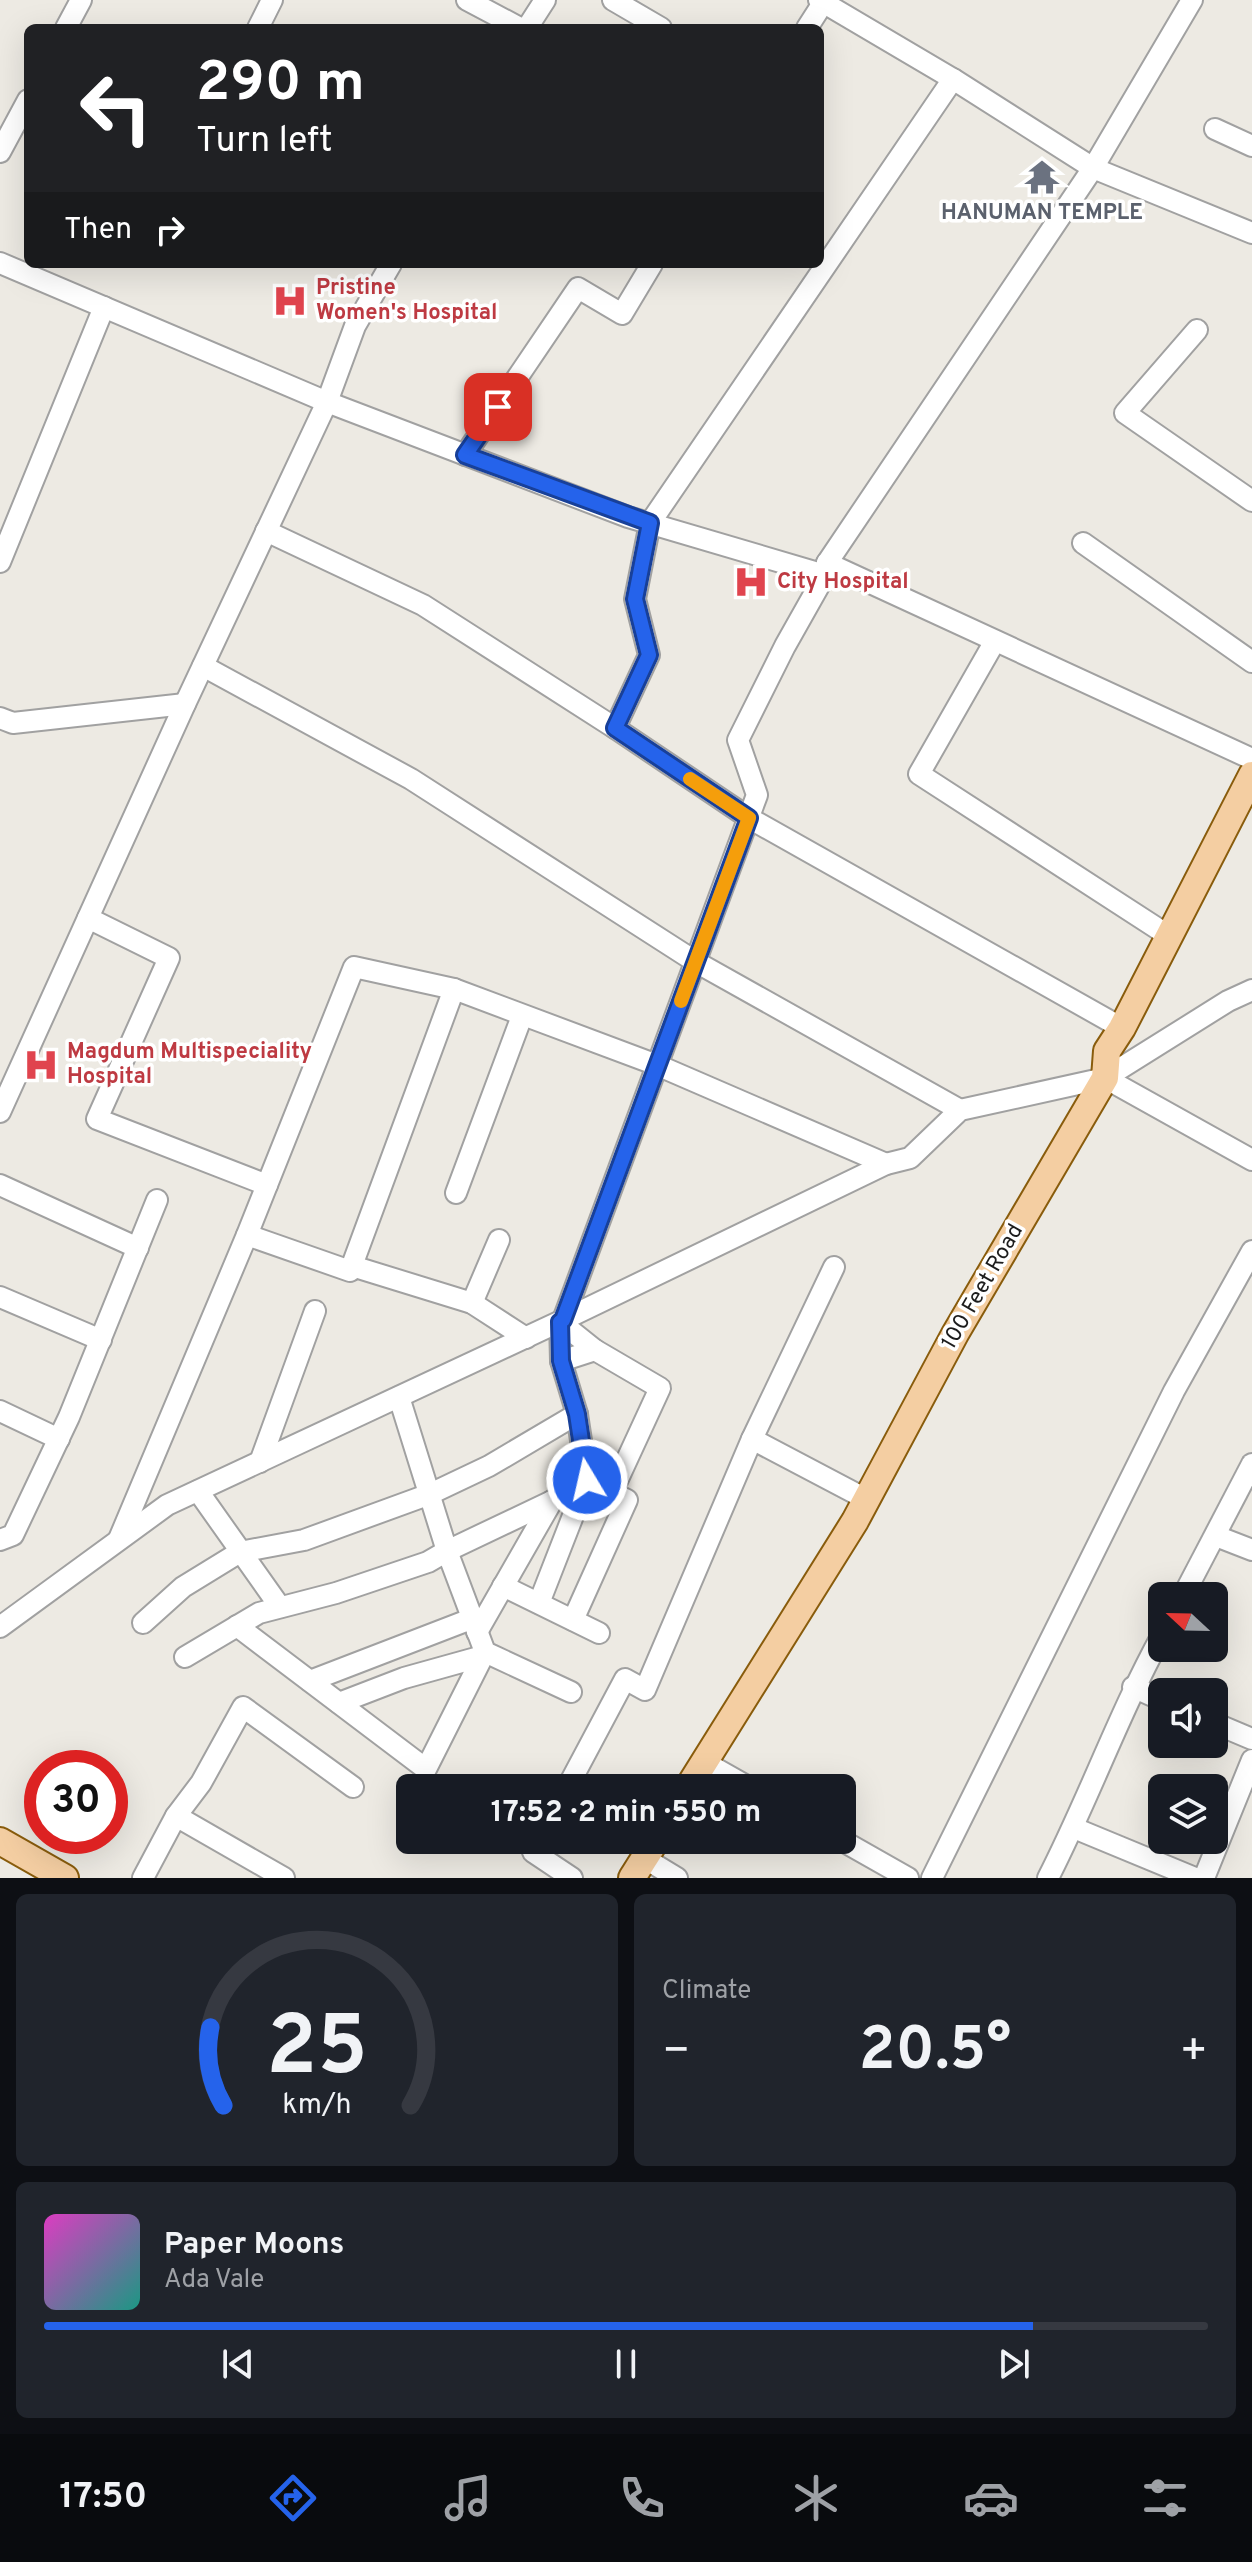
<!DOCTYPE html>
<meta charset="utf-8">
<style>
:root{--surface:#171b24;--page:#20242c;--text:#f1f3f6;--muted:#9ea1a6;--line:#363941;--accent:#2563eb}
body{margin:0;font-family:Overpass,sans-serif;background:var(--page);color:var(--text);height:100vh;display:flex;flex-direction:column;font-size:30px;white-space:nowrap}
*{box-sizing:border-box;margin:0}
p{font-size:26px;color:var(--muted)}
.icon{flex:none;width:44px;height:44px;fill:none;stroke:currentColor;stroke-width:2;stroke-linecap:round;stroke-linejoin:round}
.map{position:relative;height:1878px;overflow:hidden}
.sheet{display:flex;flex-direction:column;gap:16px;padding:16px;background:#0d0f14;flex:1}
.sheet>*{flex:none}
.guide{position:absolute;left:24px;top:24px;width:800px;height:244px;border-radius:12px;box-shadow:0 8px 32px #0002;background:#202124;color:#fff;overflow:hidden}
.needle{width:52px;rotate:292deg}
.controls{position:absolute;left:1148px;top:1582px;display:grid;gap:16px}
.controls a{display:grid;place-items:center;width:80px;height:80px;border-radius:12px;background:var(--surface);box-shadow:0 8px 32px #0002;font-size:40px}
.speed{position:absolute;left:24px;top:1750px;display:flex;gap:16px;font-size:40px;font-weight:700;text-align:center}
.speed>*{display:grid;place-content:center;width:104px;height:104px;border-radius:50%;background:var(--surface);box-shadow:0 8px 32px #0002;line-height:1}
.speed .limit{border:12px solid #d22;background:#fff;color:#111}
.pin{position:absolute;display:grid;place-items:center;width:68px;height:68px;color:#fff;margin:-34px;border-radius:16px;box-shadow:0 4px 12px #0006}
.me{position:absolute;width:88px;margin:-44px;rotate:351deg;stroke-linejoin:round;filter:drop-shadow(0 0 6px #0008)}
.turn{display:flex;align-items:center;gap:28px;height:168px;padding:0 40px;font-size:36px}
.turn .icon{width:104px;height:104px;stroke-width:2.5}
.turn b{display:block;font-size:56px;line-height:68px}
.then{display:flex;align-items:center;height:76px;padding:0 40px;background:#0003;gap:16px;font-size:30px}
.big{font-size:60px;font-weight:700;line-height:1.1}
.sheet .widget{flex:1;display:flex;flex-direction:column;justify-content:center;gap:12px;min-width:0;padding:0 28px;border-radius:12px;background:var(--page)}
.sheet .dial{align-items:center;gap:0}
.dial svg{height:208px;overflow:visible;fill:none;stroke:var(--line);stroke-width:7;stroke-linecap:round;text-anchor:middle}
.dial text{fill:var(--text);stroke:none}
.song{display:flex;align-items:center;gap:24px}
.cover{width:96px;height:96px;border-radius:12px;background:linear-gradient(135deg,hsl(310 70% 55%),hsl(170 70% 35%))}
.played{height:8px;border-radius:4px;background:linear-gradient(90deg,var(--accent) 85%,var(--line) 85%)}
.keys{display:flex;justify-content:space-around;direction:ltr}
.heat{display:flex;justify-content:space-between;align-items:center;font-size:44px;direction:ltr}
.sheet .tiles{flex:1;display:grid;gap:16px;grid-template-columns:1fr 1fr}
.widget:last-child{grid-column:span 2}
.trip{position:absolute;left:396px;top:1774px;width:460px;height:80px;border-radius:12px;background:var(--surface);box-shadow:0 8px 32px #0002;font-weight:700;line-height:80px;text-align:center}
.menu{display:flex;height:128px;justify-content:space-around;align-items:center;background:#090b0e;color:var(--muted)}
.menu .icon{width:56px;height:56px}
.menu .selected{color:var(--accent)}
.menu b{font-size:36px;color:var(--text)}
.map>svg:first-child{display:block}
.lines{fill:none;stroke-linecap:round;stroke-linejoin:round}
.minor-casing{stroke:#a1a1a1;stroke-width:24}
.major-casing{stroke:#895c0c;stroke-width:30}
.minor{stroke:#fff;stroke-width:20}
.major{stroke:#f4cea2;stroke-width:26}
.route-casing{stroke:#184099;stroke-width:20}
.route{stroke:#2563eb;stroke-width:14}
.slow{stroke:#f59e0b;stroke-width:14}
.labels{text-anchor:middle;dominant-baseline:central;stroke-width:7;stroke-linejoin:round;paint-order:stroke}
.worship-label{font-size:22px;font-weight:bold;fill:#5b616d;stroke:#fff}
.health-label{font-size:22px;font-weight:bold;fill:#be3a42;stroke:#fff;text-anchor:start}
.street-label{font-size:22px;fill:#1d1d1d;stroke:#fff}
</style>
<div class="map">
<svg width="1252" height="1878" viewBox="0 0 1252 1878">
<rect width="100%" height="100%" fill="#edeae3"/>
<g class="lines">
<g class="minor-casing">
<g id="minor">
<path d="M467,0l53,28"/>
<path d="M613,0l48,28"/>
<path d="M819,0l134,79 140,89 159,65"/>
<path d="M66,28l15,-28"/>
<path d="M258,28l14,-28"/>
<path d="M527,28l18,-28"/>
<path d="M807,28l16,-25"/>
<path d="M1215,129l37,17"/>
<path d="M0,152l28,-52"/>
<path d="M0,263l327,139 301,115 197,58 2,-12 266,-395 99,-168"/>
<path d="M1197,330l-72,83 127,88"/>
<path d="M465,455l113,-167 44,26 30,-50"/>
<path d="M266,531l157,74 192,123 134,90 373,210"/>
<path d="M1083,543l169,119"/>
<path d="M0,562l104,-255"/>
<path d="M827,563l425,196"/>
<path d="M995,641l-76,133 250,162"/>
<path d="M203,666l208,113 285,183 264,148"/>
<path d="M0,718l13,5 172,-19"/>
<path d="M615,728l34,-73 -14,-56 15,-76 303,-444"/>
<path d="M88,918l81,40 -72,161 170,66"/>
<path d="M1105,1078l147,82"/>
<path d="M0,1112l185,-408 142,-302 28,-76 36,-62"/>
<path d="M0,1185l138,63"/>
<path d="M456,1193l66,-177"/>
<path d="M247,1235l103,36 104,-282"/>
<path d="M352,1266l120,37 54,35"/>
<path d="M0,1297l101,43"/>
<path d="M472,1303l27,-63"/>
<path d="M563,1320l194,-525 -19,-55 47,-94 40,-71"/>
<path d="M560,1322l35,28"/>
<path d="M561,1361l34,-11 65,38 -48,104"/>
<path d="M399,1397l48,154 38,101 86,40"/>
<path d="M0,1411l59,28"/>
<path d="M752,1439l114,60"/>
<path d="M260,1462l55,-151"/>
<path d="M198,1491l82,116"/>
<path d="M1216,1536l36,14"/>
<path d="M119,1539l128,-304 107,-268 100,22 203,76 229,99"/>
<path d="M0,1540l13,-5 56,-118 88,-217"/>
<path d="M503,1586l96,47"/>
<path d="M1183,1596l69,-132"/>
<path d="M539,1603l48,-123 40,20 -54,120"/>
<path d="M143,1623l40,-36 57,-35 64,-12 126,-46 59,-28 88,-52"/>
<path d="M237,1626l189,143 59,-117"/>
<path d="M0,1627l167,-122 396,-185 323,-156 24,-6 50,-48 145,-32 123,-77 24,-11"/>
<path d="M477,1632l75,-131"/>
<path d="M185,1657l74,-44 77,-20 92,-31 19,-11 105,-50 35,-21 -10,-66 -16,-53 -1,-39"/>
<path d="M310,1681l161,-62"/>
<path d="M1133,1687l29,13"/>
<path d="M339,1703l65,-25 79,-22"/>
<path d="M1214,1723l38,16"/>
<path d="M704,1762l46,26"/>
<path d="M567,1788l58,-109 20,11 107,-251 82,-172"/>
<path d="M176,1816l108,62"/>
<path d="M1074,1828l121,50"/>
<path d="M539,1840l-6,12 39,26"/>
<path d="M841,1840l67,38"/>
<path d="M644,1858l33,20"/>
<path d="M143,1878l33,-62 25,-33 42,-76 110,80"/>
<path d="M932,1878l242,-487 78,-140"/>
<path d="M1048,1878c41,-80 71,-165 114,-243"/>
<path d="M1204,1878l48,-118"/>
</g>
</g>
<g class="major-casing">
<g id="major">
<path d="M688,1788l167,-267 100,-187 150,-256 2,-27 15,-23 130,-253"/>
<path d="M0,1841l65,37"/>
<path d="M632,1878l24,-38"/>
</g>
</g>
<use href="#minor" class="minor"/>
<use href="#major" class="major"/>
</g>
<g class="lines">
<g class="route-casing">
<path id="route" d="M498,407l-33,48 185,68 -15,76 14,56 -34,73 134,90 -186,502 -3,2 1,39 16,53 10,66"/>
</g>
<use href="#route" class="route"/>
<path class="slow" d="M681,1001l68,-183 -59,-39"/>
</g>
<defs>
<g id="temple-bare" transform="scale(2.76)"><path d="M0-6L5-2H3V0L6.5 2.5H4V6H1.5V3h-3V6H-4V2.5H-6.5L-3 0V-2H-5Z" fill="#6b7280" stroke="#fff" stroke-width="2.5" paint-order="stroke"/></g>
<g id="hospital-bare" transform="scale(2.76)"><path d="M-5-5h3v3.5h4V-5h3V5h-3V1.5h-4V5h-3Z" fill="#e0444e" stroke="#fff" stroke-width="2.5" paint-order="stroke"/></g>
</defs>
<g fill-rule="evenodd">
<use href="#temple-bare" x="1042" y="177"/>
<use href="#hospital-bare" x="290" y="301"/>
<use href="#hospital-bare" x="751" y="582"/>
<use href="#hospital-bare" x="41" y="1065"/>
</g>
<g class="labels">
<g class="worship-label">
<text x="1042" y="213">HANUMAN TEMPLE</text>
</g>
<g class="health-label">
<text x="316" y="288">Pristine<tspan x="316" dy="25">Women's Hospital</tspan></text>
<text x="777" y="582">City Hospital</text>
<text x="67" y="1052">Magdum Multispeciality<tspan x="67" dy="25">Hospital</tspan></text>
</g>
<g class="street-label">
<text transform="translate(983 1287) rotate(-60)">100 Feet Road</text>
</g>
</g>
</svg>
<div class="controls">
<a><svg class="needle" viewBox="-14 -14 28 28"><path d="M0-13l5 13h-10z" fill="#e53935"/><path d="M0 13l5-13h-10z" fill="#9ea1a6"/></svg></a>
<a><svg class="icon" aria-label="sound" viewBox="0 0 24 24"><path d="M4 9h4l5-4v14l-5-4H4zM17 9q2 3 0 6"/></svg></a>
<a><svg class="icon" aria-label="layers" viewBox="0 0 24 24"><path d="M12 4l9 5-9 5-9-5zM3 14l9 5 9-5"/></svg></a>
</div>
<div class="speed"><div class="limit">30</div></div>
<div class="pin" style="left:498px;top:407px;background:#d93025"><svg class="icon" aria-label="arrive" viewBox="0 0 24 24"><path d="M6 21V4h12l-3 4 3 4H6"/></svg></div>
<svg class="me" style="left:587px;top:1480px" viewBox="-20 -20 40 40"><circle r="17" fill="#2563eb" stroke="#fff" stroke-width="3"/><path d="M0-11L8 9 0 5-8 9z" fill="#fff"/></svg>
<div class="trip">17:52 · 2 min · 550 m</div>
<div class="guide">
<div class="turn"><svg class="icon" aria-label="left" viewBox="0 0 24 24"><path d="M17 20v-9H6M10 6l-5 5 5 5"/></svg><div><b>290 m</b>Turn left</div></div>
<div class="then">Then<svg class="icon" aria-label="right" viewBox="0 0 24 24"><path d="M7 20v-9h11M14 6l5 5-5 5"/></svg></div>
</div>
</div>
<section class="sheet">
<div class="tiles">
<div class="widget dial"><svg viewBox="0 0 100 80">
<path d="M14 69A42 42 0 1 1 86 69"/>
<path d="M14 69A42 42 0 0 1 9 39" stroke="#2563eb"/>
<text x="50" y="56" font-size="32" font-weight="700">25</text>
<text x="50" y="72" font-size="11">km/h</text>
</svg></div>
<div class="widget"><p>Climate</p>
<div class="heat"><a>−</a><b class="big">20.5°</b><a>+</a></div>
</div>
<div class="widget">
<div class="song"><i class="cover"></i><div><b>Paper Moons</b><p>Ada Vale</p></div></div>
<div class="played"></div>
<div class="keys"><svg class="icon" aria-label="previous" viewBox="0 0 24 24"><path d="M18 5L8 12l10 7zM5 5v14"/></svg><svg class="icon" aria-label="pause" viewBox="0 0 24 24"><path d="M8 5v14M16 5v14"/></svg><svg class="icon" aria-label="next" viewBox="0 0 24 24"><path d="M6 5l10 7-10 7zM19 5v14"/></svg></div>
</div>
</div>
</section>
<nav class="menu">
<b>17:50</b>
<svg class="icon selected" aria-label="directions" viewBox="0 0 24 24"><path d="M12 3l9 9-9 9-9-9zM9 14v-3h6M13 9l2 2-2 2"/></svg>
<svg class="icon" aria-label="music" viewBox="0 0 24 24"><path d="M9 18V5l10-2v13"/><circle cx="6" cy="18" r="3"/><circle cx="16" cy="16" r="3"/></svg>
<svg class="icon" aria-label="phone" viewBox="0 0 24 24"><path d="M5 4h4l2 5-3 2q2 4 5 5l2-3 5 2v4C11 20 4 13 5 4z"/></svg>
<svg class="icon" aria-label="climate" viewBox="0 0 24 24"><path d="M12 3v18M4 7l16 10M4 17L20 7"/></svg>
<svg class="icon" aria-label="car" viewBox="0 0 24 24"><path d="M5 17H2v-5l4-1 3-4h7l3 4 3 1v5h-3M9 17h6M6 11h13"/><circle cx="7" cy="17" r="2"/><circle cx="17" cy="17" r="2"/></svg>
<svg class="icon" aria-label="filters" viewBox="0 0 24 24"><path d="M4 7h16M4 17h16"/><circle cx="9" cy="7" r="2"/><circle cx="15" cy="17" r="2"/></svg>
</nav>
